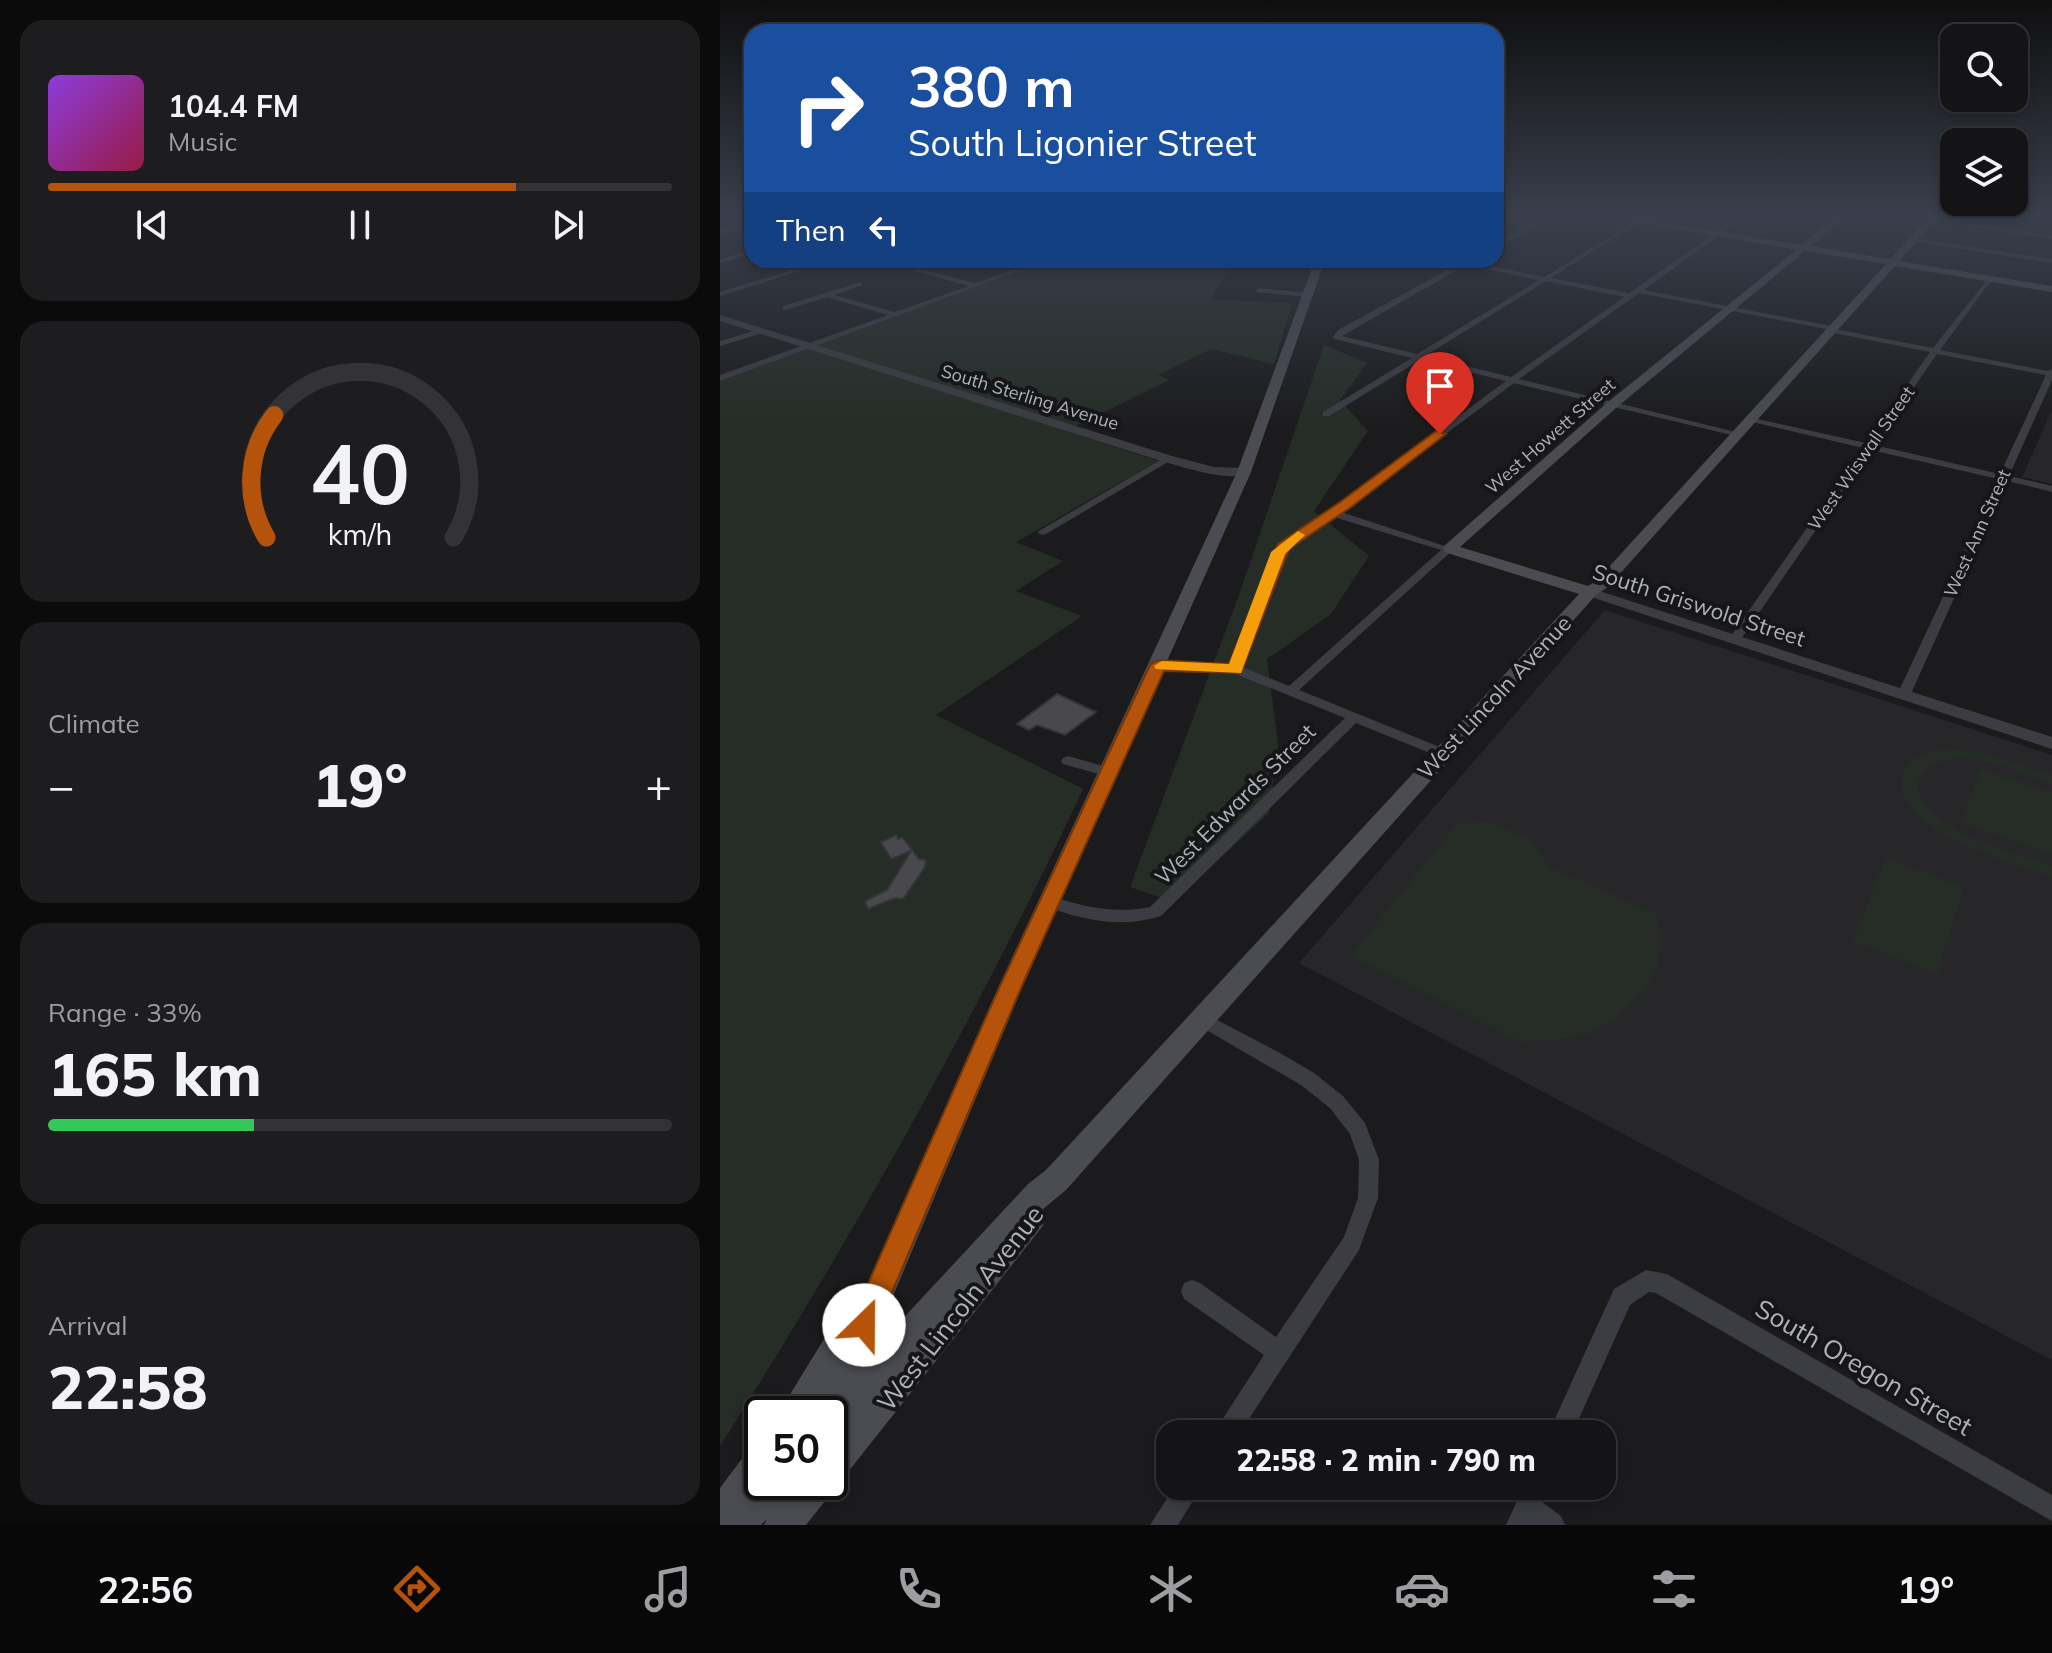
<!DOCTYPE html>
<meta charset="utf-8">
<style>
:root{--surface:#141416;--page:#1d1d1f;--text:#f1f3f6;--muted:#9d9ea1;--line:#333335;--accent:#b45309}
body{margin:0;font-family:Mulish,sans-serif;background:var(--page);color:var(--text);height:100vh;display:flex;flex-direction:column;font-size:30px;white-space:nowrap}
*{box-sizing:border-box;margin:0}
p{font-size:26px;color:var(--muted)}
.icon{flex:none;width:44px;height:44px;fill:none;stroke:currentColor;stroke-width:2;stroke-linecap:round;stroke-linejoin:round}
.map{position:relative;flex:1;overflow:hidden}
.side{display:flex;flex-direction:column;gap:20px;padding:20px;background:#0b0b0c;width:720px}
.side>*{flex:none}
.banner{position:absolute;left:24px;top:24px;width:760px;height:244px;border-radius:24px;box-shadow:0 4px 12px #0003,0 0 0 2px var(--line);background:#1a4fa0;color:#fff;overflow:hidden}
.fabs{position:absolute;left:1220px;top:24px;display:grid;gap:16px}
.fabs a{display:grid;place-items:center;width:88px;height:88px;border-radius:16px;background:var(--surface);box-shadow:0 4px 12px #0003,0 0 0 2px var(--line);font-size:40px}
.speed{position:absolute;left:24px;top:1396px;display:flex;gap:16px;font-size:40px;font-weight:700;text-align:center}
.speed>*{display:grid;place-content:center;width:104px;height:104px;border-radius:50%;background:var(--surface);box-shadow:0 4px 12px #0003,0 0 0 2px var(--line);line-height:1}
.speed .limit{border:4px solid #111;border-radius:12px;background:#fff;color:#111}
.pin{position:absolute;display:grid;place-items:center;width:68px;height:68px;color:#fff;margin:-82px -34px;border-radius:50% 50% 50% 0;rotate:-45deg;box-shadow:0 0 8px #0007}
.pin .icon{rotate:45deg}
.me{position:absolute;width:88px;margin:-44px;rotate:23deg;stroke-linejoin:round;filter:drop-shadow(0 0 6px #0008)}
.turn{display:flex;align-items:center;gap:28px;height:168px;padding:0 32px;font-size:36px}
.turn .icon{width:104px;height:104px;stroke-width:2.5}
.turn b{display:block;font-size:56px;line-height:68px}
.then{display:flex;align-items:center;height:76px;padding:0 32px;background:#0003;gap:16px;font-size:30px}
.big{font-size:60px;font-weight:800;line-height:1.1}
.side .tile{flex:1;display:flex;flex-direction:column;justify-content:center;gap:12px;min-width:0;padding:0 28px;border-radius:24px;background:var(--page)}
.side .dial{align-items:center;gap:0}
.dial svg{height:208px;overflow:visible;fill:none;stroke:var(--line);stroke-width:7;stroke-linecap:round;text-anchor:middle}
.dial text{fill:var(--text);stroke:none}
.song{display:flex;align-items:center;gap:24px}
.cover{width:96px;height:96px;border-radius:12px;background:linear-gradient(135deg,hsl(270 70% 55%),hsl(340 70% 35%))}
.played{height:8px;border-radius:4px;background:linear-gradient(90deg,var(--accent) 75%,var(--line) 75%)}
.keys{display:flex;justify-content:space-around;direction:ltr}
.heat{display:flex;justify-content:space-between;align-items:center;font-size:44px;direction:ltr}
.charge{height:12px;border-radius:6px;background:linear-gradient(90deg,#34c759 33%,var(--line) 0)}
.trip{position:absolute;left:436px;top:1420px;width:460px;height:80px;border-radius:24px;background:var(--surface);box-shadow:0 4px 12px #0003,0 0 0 2px var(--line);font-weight:800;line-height:80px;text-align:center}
.dock{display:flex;height:128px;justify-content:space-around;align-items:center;background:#080809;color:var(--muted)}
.dock .icon{width:56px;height:56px}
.dock .on{color:var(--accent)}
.dock b{font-size:36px;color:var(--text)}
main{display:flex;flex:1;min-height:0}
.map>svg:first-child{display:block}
.built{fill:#27272a}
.green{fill:#252d26}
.building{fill:#48484d;stroke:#353539;stroke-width:2}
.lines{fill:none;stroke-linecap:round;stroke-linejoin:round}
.minor{fill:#3c3d42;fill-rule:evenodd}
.tertiary{fill:#3c3d42;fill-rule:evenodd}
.secondary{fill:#4a4c51;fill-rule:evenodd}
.route{fill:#b45309;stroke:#753606;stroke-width:2}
.slow{fill:#f59e0b}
.labels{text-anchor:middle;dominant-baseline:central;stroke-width:8;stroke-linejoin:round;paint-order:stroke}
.far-street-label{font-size:18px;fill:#aeb2bb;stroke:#161618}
.street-label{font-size:22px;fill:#aeb2bb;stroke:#161618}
.near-street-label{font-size:26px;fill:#aeb2bb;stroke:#161618}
</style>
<main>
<section class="side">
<div class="tile">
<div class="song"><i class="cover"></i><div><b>104.4 FM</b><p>Music</p></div></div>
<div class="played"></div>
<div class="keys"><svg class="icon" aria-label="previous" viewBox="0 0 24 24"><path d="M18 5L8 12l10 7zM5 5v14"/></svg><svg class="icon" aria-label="pause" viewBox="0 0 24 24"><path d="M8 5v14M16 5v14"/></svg><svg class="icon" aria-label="next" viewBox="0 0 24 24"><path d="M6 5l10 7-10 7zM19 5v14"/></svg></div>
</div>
<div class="tile dial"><svg viewBox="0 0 100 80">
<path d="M14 69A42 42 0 1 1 86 69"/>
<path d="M14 69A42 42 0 0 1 17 22" stroke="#b45309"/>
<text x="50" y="56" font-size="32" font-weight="700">40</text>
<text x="50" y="72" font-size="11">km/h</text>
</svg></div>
<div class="tile"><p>Climate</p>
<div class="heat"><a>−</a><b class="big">19°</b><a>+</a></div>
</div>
<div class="tile"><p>Range · 33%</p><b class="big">165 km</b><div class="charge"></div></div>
<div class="tile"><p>Arrival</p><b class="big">22:58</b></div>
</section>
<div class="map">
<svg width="1332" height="1525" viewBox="0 0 1332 1525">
<rect width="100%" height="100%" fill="#1b1b1d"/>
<g class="built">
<path d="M1332,410v74l-30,-7z"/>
<path d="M885,610l447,145v605l-753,-397z"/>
</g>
<g class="green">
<path d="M330,260h154l29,6 -23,33 82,4 -18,61 -63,-15 -53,26 11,5 -103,51 92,30 -142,81 47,19 -47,30 66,25 -146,99 147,74c-106,227 -229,446 -363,657v-1066z"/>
<path d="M604,345l43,18 -27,37 28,31 -54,80 55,45 -38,58 -64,45 11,84 -9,70 -96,89 -43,-15 110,-295z"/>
<path d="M1226,749l39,4 67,22v9c-38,-13 -85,-38 -124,-18l-11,16c1,48 98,70 135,84v11c-37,-14 -159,-46 -150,-100 4,-20 27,-25 44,-28z"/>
<path d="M1261,769l71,24v62l-91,-33z"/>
<path d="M768,821l42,18 18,27 108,48 5,23 -3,28 -14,26 -29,28 -27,15 -34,6 -33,2 -171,-86 106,-131z"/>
<path d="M1166,858l78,29 -27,87 -84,-33z"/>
</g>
<g class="building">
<path d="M337,694l39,18 -31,23 -28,-10 -8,5 -12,-6z"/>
<path d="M176,835l2,4 4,-2 17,22 7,1 -1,7 -22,32 -8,-1 -27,11 -3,-8 22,-11 24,-39 -20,8 -10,-17z"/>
</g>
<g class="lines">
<g class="minor">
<path d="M826,217h7l-57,31v-5z"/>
<path d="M922,217h6l-97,61 78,15 109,-76h6l-100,73 187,36 3,3 99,19 57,-72 3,2 -53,72 108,21 4,-2v11l-43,96 43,10v6l-45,-11 -98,217h-10l-2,-3 101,-216 -127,-29 -132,192 -4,1 -6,-4 134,-191 -115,-27v-4l118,26 64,-91 -101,-20 -3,-3 -187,-36 -120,86 221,54v4l-226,-54 -173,129 113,37 -155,141 148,60 2,3 -2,3h-10l-81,-33 -195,193c-41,13 -77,4 -117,-10l-2,-4 2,-4 6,-2c35,11 63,18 100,11l195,-189 -112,-45 -74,-4 -6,-4 6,-4 71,4 44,-113 8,-10 59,-39 165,-122 -86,-21 -91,56h-6v-4l89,-54 -78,-19 -1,-2 5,-7 120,-66 -12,-4h27l-2,2 73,15zM746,265l73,15 -122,74 -75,-18zM826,281l78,16 -113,80 -86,-21zM1217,354l109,21 -46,99 -126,-29zM614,517l107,33 -152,136 -47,-19 42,-114 6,-7z"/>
<path d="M1186,217h13l133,18v4z"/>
<path d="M32,222v4l-32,8v-4z"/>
<path d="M1193,238l139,21v4l-141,-22z"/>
<path d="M32,250v4l-32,9v-4z"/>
<path d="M105,260h10l-115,36v-4z"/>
<path d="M154,260c13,0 28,8 40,6 9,-2 16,-6 26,-6l-21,9 57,14 64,-23h9l-329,121v-6l168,-60 -61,-18 -41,13h-3v-4l78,-24 2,3 -29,10 61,17 74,-26z"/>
<path d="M538,288l50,5 4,2 -4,2 -53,-5z"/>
<path d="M40,329l4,2 -1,2 -43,13v-5z"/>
<path d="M445,457l8,2 -127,75 -4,1 -5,-3z"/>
<path d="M348,756l46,13 2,3 -7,5 -46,-13 -2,-3 2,-3z"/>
<path d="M482,1012l78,41 34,20 29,23 22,27 14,37 -1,38 -19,52 -120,184h-26l51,-79 -80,-56 -3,-8 3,-8 8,-3 8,3 76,54 68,-100 14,-39 1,-38 -9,-26 -20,-26 -29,-23 -105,-61 -3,-5 3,-5z"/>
<path d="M926,1270l21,4 385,221v26l-396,-228 -7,-1 -19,13 -58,129h-24l66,-145z"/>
<path d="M455,1486h27l-24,39h-28z"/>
<path d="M804,1486h25l-7,16 19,14 4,9h-59z"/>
</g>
<g class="tertiary">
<path d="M0,315l452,141 42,11 30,1 6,4c-18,12 -65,-5 -86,-10l-444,-141z"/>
<path d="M870,588l462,149v12l-467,-154 -2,-3z"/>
</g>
<path class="secondary" d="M891,217h17l173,28 35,-28h9l-34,29 79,13 40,-42h8l-39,44 153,25v6l-157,-26 -287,321 -12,8 -530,595 -23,19 4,8 -5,10 -236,298h-42l3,-6 -6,6h-41v-37l30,-40 12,-5v39h31l-2,6 6,-6h33v-39l5,-6 -5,2v-25h-52l68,-111 14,-3 138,-312 239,-516 78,-212h10l-74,212 -229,516 -154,368 160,-172 18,-14 533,-576 -135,-42v-6l164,-144 188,-152zM1085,251l81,13 -290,317 -8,5 -128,-39 156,-139z"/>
</g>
<linearGradient id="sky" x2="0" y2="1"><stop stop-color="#0f0f10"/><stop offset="0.5" stop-color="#393f4c"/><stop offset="1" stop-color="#393f4c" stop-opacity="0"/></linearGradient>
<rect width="1332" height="430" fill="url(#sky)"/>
<path class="route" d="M716,431l10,3 -96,74 -61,41 -48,124 -77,-2 -143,317 -147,347 -10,5 -10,-5 -4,-10 4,-10 145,-327 151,-323 9,-5 70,4 49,-120 62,-42z"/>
<path class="slow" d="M578,531l7,4 -20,19 -44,119 -85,-4 -2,-3 8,-5 67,3 42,-112z"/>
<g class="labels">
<g class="far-street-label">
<text transform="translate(310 397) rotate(17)">South Sterling Avenue</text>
<text transform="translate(830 436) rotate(-41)">West Howett Street</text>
<text transform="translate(1141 458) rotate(-55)">West Wiswall Street</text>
<text transform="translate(1257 533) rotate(-66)">West Ann Street</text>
</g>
<g class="street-label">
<text transform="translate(979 605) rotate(18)">South Griswold Street</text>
<text transform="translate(774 697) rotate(-47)">West Lincoln Avenue</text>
<text transform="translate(515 804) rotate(-45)">West Edwards Street</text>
</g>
<g class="near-street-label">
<text transform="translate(240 1308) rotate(-52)">West Lincoln Avenue</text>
<text transform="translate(1144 1367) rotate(30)">South Oregon Street</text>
</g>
</g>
</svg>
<div class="fabs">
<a><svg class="icon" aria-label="search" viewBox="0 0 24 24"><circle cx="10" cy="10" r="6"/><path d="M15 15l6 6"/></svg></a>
<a><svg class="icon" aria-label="layers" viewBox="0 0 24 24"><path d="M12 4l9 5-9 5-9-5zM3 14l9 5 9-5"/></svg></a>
</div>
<div class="speed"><div class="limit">50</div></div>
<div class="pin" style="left:720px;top:434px;background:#d93025"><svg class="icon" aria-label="arrive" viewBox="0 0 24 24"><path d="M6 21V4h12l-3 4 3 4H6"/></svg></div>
<svg class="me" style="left:144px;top:1325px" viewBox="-20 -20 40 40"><circle r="19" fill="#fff"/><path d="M0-13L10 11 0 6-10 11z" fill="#b45309"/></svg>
<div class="trip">22:58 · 2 min · 790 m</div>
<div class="banner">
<div class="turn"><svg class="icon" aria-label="right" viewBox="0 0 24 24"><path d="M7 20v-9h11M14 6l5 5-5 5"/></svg><div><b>380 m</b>South Ligonier Street</div></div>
<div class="then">Then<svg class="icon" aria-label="left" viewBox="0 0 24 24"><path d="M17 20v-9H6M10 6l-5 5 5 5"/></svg></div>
</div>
</div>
</main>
<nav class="dock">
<b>22:56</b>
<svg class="icon on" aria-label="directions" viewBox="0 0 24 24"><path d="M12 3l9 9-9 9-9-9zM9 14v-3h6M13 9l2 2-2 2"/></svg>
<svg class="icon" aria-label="music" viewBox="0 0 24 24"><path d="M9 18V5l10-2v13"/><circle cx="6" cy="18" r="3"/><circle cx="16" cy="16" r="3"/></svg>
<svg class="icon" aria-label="phone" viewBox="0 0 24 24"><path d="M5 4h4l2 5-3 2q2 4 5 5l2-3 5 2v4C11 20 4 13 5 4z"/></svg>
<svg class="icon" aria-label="climate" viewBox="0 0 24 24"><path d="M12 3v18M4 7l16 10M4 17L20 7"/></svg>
<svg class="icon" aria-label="car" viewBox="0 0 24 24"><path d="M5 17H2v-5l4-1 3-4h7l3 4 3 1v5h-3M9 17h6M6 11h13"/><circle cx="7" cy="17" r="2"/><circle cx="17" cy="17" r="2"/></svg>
<svg class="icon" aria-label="filters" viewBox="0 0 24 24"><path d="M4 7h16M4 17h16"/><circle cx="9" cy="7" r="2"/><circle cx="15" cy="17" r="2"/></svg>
<b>19°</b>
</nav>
